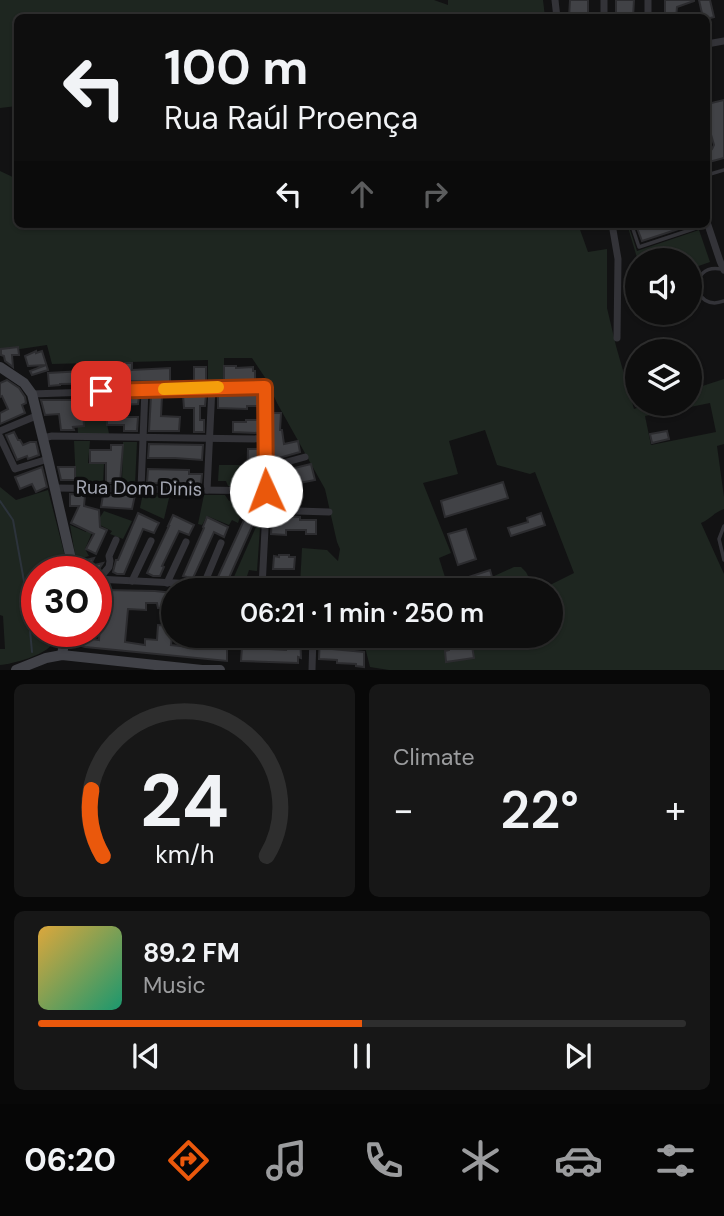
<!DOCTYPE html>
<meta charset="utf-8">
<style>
:root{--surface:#0e0e0e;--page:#171717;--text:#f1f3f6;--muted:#9b9c9e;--line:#2e2e2e;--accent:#ea580c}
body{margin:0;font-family:"DM Sans",sans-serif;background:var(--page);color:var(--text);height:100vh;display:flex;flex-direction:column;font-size:26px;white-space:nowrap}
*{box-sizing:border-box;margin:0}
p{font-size:23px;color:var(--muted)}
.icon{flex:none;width:38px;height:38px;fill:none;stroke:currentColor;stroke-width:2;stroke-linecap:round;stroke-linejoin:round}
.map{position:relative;height:670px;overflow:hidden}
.sheet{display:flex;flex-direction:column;gap:14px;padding:14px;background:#080808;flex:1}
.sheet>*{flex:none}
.hud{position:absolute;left:14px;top:14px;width:696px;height:214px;border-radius:10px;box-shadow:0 2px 5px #0004,0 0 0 2px var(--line);background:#0e0e0e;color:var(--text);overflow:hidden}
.tools{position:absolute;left:625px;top:248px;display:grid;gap:14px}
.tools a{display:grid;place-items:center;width:77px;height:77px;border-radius:50%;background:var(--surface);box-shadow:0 2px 5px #0004,0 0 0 2px var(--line);font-size:35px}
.speed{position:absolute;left:21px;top:556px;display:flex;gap:14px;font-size:35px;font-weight:700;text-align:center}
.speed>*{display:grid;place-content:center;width:91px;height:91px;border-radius:50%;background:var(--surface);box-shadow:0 2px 5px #0004,0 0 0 2px var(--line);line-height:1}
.speed .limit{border:10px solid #d22;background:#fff;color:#111}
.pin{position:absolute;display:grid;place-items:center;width:60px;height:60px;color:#fff;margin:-30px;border-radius:14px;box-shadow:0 4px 10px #0006}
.me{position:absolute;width:77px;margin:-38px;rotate:358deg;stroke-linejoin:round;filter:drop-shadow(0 0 5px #0008)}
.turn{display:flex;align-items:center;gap:24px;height:147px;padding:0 35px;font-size:32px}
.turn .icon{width:91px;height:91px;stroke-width:2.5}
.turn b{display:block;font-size:49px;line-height:60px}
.lanes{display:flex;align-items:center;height:66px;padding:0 35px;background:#0003;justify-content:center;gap:35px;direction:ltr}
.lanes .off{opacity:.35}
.big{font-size:52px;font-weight:600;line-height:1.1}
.sheet .card{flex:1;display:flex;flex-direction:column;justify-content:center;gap:10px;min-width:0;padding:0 24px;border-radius:10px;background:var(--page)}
.sheet .dial{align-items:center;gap:0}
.dial svg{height:182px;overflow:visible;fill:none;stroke:var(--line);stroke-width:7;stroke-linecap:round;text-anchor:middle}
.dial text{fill:var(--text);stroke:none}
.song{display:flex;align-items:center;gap:21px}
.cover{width:84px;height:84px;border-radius:10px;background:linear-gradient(135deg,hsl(40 70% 55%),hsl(160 70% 35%))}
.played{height:7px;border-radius:4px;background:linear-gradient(90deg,var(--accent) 50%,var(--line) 50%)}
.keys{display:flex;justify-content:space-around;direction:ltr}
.heat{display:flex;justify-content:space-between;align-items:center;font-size:38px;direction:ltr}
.sheet .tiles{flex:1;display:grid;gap:14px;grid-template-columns:1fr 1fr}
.card:last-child{grid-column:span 2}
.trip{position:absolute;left:161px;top:578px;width:402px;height:70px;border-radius:35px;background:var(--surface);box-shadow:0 2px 5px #0004,0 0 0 2px var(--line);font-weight:600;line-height:70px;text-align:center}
.tab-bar{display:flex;height:112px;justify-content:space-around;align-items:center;background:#060606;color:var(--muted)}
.tab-bar .icon{width:49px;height:49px}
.tab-bar .active{color:var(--accent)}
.tab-bar b{font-size:32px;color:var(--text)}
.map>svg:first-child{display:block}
.green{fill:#1e2620;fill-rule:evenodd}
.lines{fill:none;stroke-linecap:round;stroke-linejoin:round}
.stream{stroke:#2c333b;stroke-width:2}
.building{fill:#414246;stroke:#2c2c2f;stroke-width:2}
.lane{stroke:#333338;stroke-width:3.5}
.street{stroke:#333338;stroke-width:7}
.secondary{stroke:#414248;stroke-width:10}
.route-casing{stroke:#983908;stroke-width:18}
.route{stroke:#ea580c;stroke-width:12}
.slow{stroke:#f59e0b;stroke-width:12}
.labels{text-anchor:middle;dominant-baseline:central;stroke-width:7;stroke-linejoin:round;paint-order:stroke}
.street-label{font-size:19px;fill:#a4a7b3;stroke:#0d0d0e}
</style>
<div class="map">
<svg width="724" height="670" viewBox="0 0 724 670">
<rect width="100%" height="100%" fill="#121213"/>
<g class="green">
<path d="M0,0h434l14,5v-5h95l2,17 -527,1 -1,88 -17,2z"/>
<path d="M0,171l17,8 1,45h560l10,28 19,-3v59l9,38 18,63 14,-5h42v-14l34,-11v65l-7,2 7,51v12c-11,4 -12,9 -23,14l23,51v96h-335l-19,-3 -8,-32h189v-45h-11l34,-17 -39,-101 -5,2 -33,-9 -12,-35 -36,11 9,33 -35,9 28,70 -12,5 10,32h-101l-2,-3 -46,-2 2,-37 25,2 11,11 2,-12 -3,-7 -12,-53 -48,-86 -11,-24 -14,-21h-28v24h-16v-22l-156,4 -5,-19 -47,7zM710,403l6,29 -65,13 -6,-29z"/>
<path d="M627,224h1l9,27 62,-21 11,32 -20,7v-8h-52z"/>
<path d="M77,413h28l4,21h-31z"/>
<path d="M74,441h16l-2,22 16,1 -1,21 -27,-2z"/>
<path d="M123,442h14l-2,43 -13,-1z"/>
<path d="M219,465h25l1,21h-17l-2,-5h-8z"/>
<path d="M284,473l4,19 1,14 -17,-2 -1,-3 5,-2 -2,-25z"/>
<path d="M0,487l16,13 32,-10 21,82h-9l-13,-8 -6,3 2,5h-6v60h18c0,4 0,8 -2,11 -7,12 -40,21 -53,22v-16h5l-2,-33 -3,-1z"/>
<path d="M143,493l27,1 -6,25 -24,-11z"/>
<path d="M204,495h21l4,6h13v10l-4,12 -6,-3 -3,5 -22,-9 -5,9 -4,-1z"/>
<path d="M104,511l28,10 -9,18 -13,-5 2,-3 -16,-8 -11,26 4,7 -13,4 -6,-35 16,7 6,-13h7z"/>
<path d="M256,527l4,1 -3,43 -8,-1 -4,12 -12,-3z"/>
<path d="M514,567h7l5,5 9,18h-80l37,-13z"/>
</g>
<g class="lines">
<path class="stream" d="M0,501l13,19 14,78 5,54"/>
</g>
<g class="building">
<path d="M570,0h18v18h-19z"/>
<path d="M616,0h18l-1,18h-17z"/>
<path d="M665,0h29v1l-17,6 -1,11h-11z"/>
<path d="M699,0h11l4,17 -7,2v-1h-4z"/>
<path d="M724,100v58l-15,4 -2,-14 5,1 2,-4 -7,-24v-17z"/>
<path d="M634,224h60l-52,17 -5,-13z"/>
<path d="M18,347l1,8h-7l1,12 -8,-6 -1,-5 -3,-1v-6z"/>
<path d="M36,351v2l6,-2 6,19 -16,5 -2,-4 16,-6 -18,1 -3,-10z"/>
<path d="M107,363l1,7 17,-1v-6h7v7l38,-2v14l-46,-1v2l-64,1v1l-11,1 -1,-13 53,-3 -1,-6z"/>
<path d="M224,366h12v2l17,-1v4h2v9h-31z"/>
<rect x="194" y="367" width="12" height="14"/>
<path d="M7,380l12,8 6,9 1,6 -4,2 3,8 -25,11v-11l8,-4 -6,-13 -2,1v-14z"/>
<path d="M259,392v14h-12v3l-29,-1v-14z"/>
<path d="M183,395h23l-1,11h-5v14h4v12h-10v-24h-10z"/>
<path d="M139,396l-1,8 -15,1 1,12h14l-1,14h-13v-6h-17v-19h-17v4h-7l1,16 -11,1 1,3h-13l-2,-16 -14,1 -4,-15h38v-2z"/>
<path d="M151,396h11l-1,20 19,1 -1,14h-30z"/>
<path d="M271,413h10l-1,17h2l2,14 14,-3 2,11 -28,8z"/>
<path d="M246,420h13v13l-26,-1v-10h13z"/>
<path d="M667,431l2,8 -17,4 -2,-9z"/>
<path d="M14,432l4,8h2l3,5 7,-3h6l3,13 -11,4 -1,-3 -10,4 -11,-25z"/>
<path d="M149,444l54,1 -1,15 -27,-2h-27z"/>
<path d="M111,445h12l-3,38h-14v-20h-16v-13h21z"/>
<path d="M248,449h11l1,27h-3v9h-10z"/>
<path d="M311,464l4,16 -26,5 -3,-15z"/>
<path d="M42,467l5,20 -11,5 -4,-8 -12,5 -5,-12z"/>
<path d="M58,467h17v13h-14z"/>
<path d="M148,469l41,1v4h13l-1,10 -54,-1z"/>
<path d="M503,482l5,16 -63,19 -4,-16z"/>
<path d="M70,494l15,1 -1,11 15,4 1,17 7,3 -11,24 -10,-5 8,-15 -23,-11 8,-17h-9z"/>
<path d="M103,495h32l-3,14 -31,-2z"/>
<path d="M252,498l8,1v16h-3l-29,65 -4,-1 -6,-2 27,-59 5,3z"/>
<path d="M138,513l21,10 -5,10 -11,-4 -19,45h-7l-4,-2 3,-12h2z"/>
<path d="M541,513l4,12 -34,11 -3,-8 20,-6 -1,-4z"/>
<path d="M173,515l21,10 -5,10 -10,-4 -17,35 2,1 -4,9h-7l-6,-3 22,-47h-1z"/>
<path d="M272,516l28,1v3h16v14h-10v-4h-20v5l-15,-1z"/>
<path d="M207,517l21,10 -4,10 -10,-5 -21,46 -6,-1 -4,-1 21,-48 -1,-1z"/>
<path d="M466,529l10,30 -18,6 -10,-31z"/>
<path d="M279,555h10v2h6l-1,12h-21l1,-13 5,1z"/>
<path d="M94,558l-4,8 13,-3 -4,6 -18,3v-4h3l-2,-7z"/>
<path d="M490,570l2,7 -21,7 -2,-7z"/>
<path d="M106,590l49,1 18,2v14l-15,1 -1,-5h-11v7l-18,-1 -3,33 20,3v-6l12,1 1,-15 15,1 -2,19 29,3 1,-8 26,4v17l-142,-14 -9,-3 2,-12h9l-1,6 13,2 2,-33h5z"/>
<path d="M262,635h8v14l16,1v-15h14l1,23 -3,-1v6l-57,-2 1,-14 21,1z"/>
<path d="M320,635h11l-1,11h3v3l31,3v15l-8,-1v-2l-19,-1v-3l-18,-1z"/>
<path d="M461,646v2l11,-2 2,12 -28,4 -1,-11 4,-1v-2z"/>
</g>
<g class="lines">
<g class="lane">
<path d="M707,132l3,13"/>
<path d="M707,175l17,-5"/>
<path d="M633,229l6,18 69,-23"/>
<path d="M721,269c-34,-6 -29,44 3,32"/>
<path d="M724,526l-5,13 5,21"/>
</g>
<g class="street">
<path d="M555,0l2,18"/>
<path d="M604,18v-18"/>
<path d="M648,18v-18"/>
<path d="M707,44l17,-3"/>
<path d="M707,222l13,39 4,9"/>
<path d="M612,224l6,35 -1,79"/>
<path d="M32,394l228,-8 5,1 1,123 -4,77"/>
<path d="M0,431l36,-15"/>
<path d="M0,437l15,32 33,-10"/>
<path d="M43,438l9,-2 212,3"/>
<path d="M265,468l40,-11"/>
<path d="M55,488l211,3"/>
<path d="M141,489l4,-100"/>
<path d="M207,490l5,-103"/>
<path d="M266,510l63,2"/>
<path d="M47,569l3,3"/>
<path d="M96,579l217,11"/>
<path d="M99,579l10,-12 1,-6 -1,-5 7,-16"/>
<path d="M132,581l19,-40"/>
<path d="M167,583l19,-41"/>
<path d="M204,584l17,-41"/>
<path d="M312,670l1,-35"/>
</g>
<g class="secondary">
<path d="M0,367l24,16 8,11 16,65 26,113"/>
<path d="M62,655l4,-23"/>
<path d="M16,670l30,-12 16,-3 140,15h18"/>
</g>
</g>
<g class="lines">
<g class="route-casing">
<path id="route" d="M101,391l163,-4h1l1,104"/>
</g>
<use href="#route" class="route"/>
<path class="slow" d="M164,389l54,-2"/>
</g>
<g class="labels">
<g class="street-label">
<text transform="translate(139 488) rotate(1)">Rua Dom Dinis</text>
</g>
</g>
</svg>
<div class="tools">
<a><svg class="icon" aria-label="sound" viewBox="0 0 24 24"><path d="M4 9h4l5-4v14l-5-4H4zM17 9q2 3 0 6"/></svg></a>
<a><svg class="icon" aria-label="layers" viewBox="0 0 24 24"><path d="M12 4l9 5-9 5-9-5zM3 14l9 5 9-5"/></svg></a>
</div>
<div class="speed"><div class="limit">30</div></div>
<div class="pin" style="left:101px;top:391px;background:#d93025"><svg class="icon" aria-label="arrive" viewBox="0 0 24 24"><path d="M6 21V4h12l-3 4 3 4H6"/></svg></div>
<svg class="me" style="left:266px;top:491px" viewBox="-20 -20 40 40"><circle r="19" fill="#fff"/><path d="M0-13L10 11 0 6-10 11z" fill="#ea580c"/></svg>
<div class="trip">06:21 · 1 min · 250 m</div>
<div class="hud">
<div class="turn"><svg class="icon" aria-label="left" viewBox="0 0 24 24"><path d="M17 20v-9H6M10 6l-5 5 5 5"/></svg><div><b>100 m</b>Rua Raúl Proença</div></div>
<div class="lanes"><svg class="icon" aria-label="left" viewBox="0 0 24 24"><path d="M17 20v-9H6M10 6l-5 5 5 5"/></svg><svg class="icon off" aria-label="ahead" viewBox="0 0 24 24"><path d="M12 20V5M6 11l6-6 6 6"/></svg><svg class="icon off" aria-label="right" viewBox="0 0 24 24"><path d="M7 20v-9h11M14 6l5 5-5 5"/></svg></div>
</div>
</div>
<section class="sheet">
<div class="tiles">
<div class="card dial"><svg viewBox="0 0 100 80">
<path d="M14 69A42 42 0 1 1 86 69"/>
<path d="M14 69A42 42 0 0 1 9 40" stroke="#ea580c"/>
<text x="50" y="56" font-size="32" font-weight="700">24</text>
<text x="50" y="72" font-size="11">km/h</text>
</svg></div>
<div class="card"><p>Climate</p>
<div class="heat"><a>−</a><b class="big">22°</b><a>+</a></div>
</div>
<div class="card">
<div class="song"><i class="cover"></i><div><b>89.2 FM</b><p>Music</p></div></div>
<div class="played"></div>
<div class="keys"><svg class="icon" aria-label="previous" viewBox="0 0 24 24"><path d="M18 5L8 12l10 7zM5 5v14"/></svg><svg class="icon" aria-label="pause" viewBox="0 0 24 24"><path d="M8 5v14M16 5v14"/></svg><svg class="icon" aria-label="next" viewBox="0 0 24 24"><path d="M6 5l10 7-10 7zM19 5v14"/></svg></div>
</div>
</div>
</section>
<nav class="tab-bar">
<b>06:20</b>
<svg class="icon active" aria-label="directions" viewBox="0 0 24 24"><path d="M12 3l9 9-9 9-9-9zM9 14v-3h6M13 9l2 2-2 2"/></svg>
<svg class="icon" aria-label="music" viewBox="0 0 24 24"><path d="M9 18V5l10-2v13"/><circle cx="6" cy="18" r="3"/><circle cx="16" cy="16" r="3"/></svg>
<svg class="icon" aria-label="phone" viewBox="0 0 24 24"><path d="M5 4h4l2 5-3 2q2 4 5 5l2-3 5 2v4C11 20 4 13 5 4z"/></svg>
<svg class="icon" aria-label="climate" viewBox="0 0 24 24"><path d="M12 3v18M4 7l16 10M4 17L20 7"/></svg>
<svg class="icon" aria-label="car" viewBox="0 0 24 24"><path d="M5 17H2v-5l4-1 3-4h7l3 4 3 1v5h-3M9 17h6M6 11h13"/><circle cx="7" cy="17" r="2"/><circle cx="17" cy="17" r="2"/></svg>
<svg class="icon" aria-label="filters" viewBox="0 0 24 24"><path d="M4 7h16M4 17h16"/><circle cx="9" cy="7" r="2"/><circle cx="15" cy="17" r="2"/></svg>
</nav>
